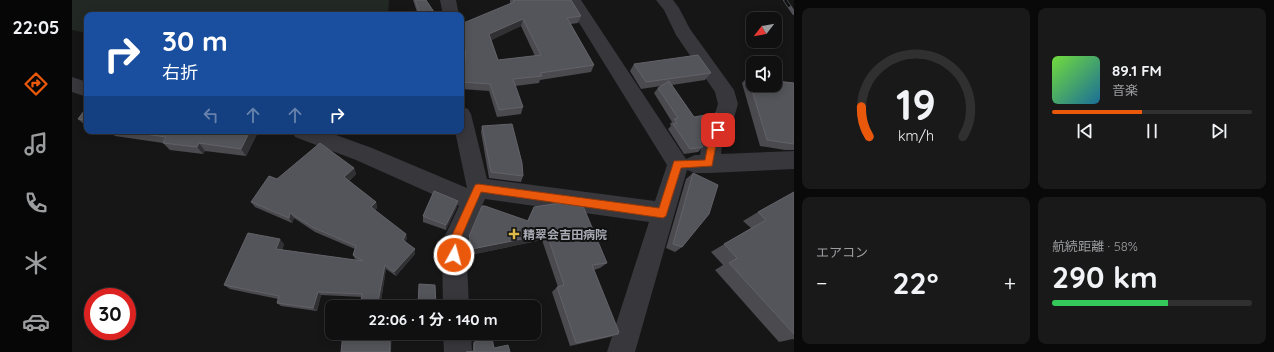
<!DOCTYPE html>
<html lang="ja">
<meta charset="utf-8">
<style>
:root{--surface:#101011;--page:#19191a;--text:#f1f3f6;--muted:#9c9d9f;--line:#303031;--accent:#ea580c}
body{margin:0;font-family:Quicksand,"Noto Sans JP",sans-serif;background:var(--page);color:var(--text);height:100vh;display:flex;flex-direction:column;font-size:15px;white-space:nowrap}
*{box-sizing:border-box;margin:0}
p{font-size:13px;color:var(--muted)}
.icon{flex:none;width:22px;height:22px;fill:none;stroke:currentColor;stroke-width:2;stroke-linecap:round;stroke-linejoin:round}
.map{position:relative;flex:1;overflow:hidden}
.details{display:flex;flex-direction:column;gap:8px;padding:8px;background:#090909;width:480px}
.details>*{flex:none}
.banner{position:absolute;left:12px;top:12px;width:380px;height:122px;border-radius:8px;box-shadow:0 2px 10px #0003,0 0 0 1px var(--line);background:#1a4fa0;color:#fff;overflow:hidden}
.needle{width:26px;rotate:239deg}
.buttons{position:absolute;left:674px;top:12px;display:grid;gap:8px}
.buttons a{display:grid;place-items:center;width:36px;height:36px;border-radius:8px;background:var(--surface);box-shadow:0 2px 10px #0003,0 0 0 1px var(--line);font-size:20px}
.speed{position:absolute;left:12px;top:288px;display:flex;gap:8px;font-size:20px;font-weight:700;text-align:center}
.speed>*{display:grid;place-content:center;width:52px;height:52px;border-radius:50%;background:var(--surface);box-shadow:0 2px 10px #0003,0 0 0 1px var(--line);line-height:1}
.speed .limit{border:6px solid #d22;background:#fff;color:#111}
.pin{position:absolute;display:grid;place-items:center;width:34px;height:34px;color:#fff;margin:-17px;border-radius:8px;box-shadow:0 2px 6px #0006}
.me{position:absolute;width:44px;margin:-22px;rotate:7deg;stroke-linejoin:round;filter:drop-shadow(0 0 3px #0008)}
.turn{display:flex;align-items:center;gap:14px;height:84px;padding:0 12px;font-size:18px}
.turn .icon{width:52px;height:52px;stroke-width:2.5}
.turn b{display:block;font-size:28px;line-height:34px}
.lanes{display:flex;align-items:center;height:38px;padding:0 12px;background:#0003;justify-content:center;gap:20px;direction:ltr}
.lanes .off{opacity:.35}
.big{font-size:30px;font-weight:700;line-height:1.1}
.details .card{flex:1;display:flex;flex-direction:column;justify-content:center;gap:6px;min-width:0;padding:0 14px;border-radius:8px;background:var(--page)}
.details .dial{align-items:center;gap:0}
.dial svg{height:104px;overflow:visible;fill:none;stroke:var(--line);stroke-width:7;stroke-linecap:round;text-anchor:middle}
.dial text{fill:var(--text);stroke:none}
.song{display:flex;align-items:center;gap:12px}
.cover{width:48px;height:48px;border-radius:6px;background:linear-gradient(135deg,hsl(100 70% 55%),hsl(200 70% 35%))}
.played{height:4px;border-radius:2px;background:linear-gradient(90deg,var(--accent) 45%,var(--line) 45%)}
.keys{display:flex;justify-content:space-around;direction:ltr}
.heat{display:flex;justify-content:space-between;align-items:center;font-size:22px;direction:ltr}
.charge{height:6px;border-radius:3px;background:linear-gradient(90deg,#34c759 58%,var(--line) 0)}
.details .tiles{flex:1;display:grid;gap:8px;grid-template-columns:repeat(2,1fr)}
.trip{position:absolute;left:253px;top:300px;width:216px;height:40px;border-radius:8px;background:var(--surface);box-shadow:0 2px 10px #0003,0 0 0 1px var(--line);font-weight:700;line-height:40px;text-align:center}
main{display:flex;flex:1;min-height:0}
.tabs{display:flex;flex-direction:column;width:72px;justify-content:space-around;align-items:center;background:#060607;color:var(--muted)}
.tabs .icon{width:28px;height:28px}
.tabs .active{color:var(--accent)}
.tabs b{font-size:18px;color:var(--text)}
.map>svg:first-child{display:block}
.green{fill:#222924}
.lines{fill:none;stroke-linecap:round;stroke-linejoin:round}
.minor{fill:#37373c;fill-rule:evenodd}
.rail-casing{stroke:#505156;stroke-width:4}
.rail{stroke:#111112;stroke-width:2.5;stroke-dasharray:8;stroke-linecap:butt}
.wall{fill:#4a4a4f;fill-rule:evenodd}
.shaded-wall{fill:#313134}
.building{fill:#54555a;stroke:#626268;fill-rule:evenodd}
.route{fill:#ea580c;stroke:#983908}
.poi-dot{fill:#dcba49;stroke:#111112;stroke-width:1.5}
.labels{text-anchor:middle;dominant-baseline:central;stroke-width:4;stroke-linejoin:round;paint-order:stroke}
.poi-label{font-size:12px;font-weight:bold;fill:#a9acb6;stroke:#111112;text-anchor:start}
</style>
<main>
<nav class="tabs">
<b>22:05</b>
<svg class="icon active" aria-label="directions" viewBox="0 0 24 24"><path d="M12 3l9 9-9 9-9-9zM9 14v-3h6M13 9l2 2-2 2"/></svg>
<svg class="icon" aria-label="music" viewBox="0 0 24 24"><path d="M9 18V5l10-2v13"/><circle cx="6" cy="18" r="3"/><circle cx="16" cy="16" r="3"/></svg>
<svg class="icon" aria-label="phone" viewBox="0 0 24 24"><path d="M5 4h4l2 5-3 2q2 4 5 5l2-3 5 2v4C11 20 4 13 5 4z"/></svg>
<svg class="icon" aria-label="climate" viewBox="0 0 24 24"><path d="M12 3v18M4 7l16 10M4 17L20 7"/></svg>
<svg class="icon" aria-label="car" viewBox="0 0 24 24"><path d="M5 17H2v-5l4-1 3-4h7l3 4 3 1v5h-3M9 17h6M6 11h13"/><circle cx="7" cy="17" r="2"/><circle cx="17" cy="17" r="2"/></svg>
</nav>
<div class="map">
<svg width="722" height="352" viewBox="0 0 722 352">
<rect width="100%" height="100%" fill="#161617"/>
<path class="green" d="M0,0h317l-1,15h-301v18l-15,-3z"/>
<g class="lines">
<g class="minor">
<path d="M368,0h16l3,15h-16z"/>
<path d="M493,0h16l105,159 9,-4h5l3,-16 10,-19 5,-16 -3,-12 -39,-57 -12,-25 -8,-10h17l6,8 11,21 44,61 4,14 -5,17 -10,18 -2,15 73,-3v18l-85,4h-14l-8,-3 -52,182h-28l42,-130 -164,-23 -19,43 3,65h-26l-1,-65 17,-36 -103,-46 -61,-23 -3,-6h33l47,17 95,40 -12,-57h6v-25l7,3 3,5 16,65 168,22 12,-36z"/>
<path d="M0,77l15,5v15l-15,-5z"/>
<path d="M371,333h28l1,19h-28z"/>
</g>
<g class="rail-casing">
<path id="rail" d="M713,0l9,13"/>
</g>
<use href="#rail" class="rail"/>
</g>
<g class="wall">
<path d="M341,0h13l10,15h-18z"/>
<path d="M438,0h61l10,16 -3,7 -7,1 23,41 -3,7 -51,8 -1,3 -24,3 8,21 -2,7 -24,3 -8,-26 -28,-2 4,-31 -4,1v-35l49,-20zM449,26l14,30 -37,4 -7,-20z"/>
<path d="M562,64l77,9 -6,7 -33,5 22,32 13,16 -1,6 -5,5 2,3 -5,5 -14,2 -16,-25 3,-3 -1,-2 2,-2 -18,-29 4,-5 3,-2 -20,3 -11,-18z"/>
<path d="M676,77l46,6v67h-9l-25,-4 -18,-63z"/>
<path d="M15,107v20l-9,-8z"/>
<path d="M410,126l41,50 -2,6 -32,-4 -8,-46z"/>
<path d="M37,131h148l1,1 -12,24 -41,-5 -2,3 -33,-4 -7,-7 -48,-7z"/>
<path d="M282,168l2,6 -7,7 27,21 1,6 -2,2 32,28 -2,4 10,12 -19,22 -10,-7 -6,38h-20l2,-10 -41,-2 -4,16 -36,-5 -4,-3 1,-4 -48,-10 -6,-4 60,-41 -2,6 75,11 -2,-2 -2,-4 2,-6 -40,-17 -21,-14 -2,5 -37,-16 -4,-5 26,-23z"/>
<path d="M621,173l-11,74 -7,5 -9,-4 20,-69z"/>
<path d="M722,192v148l-1,-1 -14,3 -64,-72 8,-5 -12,-13 40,-24 -8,-7 15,-9z"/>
<path d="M385,207l-11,23 -23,-8v-6z"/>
<path d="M462,207l73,56 -7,5 -6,2 24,64 -8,3 -40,9 -18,-54 5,-5h1l-16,-47 -72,15 -2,-13 1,-6 58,-15z"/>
<path d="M402,342l20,6 -21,3v-7z"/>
</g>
<g class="shaded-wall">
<path d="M451,19l-2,7 -33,16 1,-8z"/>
<path d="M178,131h7l1,1 -12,24 -5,-7z"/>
<path d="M127,143l6,8 -2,3 -6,-7z"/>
<path d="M282,168l2,6 -10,9 -2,-6z"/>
<path d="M386,201l-1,6 -11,23v-5z"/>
<path d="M304,202l1,6 -5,4 -1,-5z"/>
<path d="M218,213l4,5 -2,5 -3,-5z"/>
<path d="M334,234l1,4 -4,7v-5z"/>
<path d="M475,234l-5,6 -72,15 2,-6z"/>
<path d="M208,239l4,5 -4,9 -4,-4z"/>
<path d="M343,249v5l-19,22 -2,-4z"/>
<path d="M313,265l1,4 -6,38h-3z"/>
<path d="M246,292l3,3 -4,16 -4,-3z"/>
<path d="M318,333h2l-1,19h-1z"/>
</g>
<g class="building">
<path d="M343,0h11l10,15h-16z"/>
<path d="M441,0h58l10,16 -14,2 27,47 -54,8 2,3 -29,3 10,28 -24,3 -9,-26 -28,-2 4,-31h-5v-27l53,-22zM451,19l18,36 -43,5 -9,-26z"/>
<path d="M626,55l13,18 -65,9 -12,-18z"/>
<path d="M676,77l5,1v7h22v-4l19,2v61l-27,-4z"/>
<path d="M597,81l25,36 23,-4 -10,20 -1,6 -7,1 4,7 -13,2 -17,-25 4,-1 -3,-4 4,-1 -20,-30z"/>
<path d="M15,107v13l-9,-1z"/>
<path d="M440,124l10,39 1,13 -32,-4 -9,-46z"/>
<path d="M52,131h126l-9,18 -42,-6 -2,4 -34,-4 3,-6z"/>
<path d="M248,143l34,25 -10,9 32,25 -5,5 35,27 -3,6 12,9 -21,23 -9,-7 -8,42h-17l2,-13 -44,-2 -5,16 -36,-5 2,-7 -55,-11 24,-52 32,6 -4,10 87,12 -10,-6 3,-9 -44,-19 -22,-14 -1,5 -38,-16 18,-26 8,3z"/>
<path d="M621,173l25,12 -9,29 -27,33 -9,-3z"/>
<path d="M362,191l24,10 -12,24 -23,-9z"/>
<path d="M722,192v142l-65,-71 8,-5 -13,-14 42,-24 -8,-8z"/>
<path d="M488,203l23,3 24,57 -15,2 27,67 -1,2 -42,9 -19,-56 7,-2 -17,-51 -75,15 -3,-13 13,-30h3l43,15 6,-14z"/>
<path d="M347,284l16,1 1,20 -1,2h-17z"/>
<path d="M271,333h47v19h-49z"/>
<path d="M420,338l2,10 14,-3 2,7h-44l8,-1v-9z"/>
</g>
<path class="route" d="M646,127l4,3 -5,9 -5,27 -31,2 -15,48 -3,2 -182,-26 -22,50v13l-1,4 -4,1 -3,-1 -2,-17 26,-57 3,-1 181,24 15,-47 31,-1 4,-21 6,-11z"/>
<path class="poi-dot" d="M440 228h4v4h4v4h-4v4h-4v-4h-4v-4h4z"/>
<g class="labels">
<g class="poi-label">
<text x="451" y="234">精翠会吉田病院</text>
</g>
</g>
</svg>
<div class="buttons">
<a><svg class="needle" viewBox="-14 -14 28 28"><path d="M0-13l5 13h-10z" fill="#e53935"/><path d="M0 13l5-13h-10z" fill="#9c9d9f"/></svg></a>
<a><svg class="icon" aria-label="sound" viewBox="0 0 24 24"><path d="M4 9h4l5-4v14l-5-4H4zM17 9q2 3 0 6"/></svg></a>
</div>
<div class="speed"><div class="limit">30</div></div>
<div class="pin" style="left:646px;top:130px;background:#d93025"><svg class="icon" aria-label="arrive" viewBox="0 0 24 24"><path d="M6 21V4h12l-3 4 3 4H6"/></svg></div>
<svg class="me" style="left:382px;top:255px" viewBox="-20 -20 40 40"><circle r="17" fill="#ea580c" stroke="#fff" stroke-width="3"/><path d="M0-11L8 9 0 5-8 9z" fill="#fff"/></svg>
<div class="trip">22:06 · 1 分 · 140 m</div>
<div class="banner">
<div class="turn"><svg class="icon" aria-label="right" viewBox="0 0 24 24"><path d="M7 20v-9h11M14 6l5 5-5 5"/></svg><div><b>30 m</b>右折</div></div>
<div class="lanes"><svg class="icon off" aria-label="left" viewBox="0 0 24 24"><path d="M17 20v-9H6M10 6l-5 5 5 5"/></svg><svg class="icon off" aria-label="ahead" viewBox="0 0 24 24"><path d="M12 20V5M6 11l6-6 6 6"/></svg><svg class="icon off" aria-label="ahead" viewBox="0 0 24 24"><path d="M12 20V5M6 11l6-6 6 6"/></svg><svg class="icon" aria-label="right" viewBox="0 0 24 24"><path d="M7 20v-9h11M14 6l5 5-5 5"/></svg></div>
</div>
</div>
<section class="details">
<div class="tiles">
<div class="card dial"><svg viewBox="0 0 100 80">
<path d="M14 69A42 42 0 1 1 86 69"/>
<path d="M14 69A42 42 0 0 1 8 46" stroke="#ea580c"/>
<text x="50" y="56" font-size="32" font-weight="700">19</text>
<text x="50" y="72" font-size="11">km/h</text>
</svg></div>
<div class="card">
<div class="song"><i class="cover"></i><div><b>89.1 FM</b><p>音楽</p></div></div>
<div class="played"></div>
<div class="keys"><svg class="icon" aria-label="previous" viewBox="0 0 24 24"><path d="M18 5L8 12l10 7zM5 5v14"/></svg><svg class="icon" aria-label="pause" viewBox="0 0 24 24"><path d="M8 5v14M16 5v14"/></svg><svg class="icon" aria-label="next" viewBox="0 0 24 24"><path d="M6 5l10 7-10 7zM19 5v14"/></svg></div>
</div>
<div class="card"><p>エアコン</p>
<div class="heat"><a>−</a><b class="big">22°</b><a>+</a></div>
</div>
<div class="card"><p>航続距離 · 58%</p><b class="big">290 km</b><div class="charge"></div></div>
</div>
</section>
</main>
